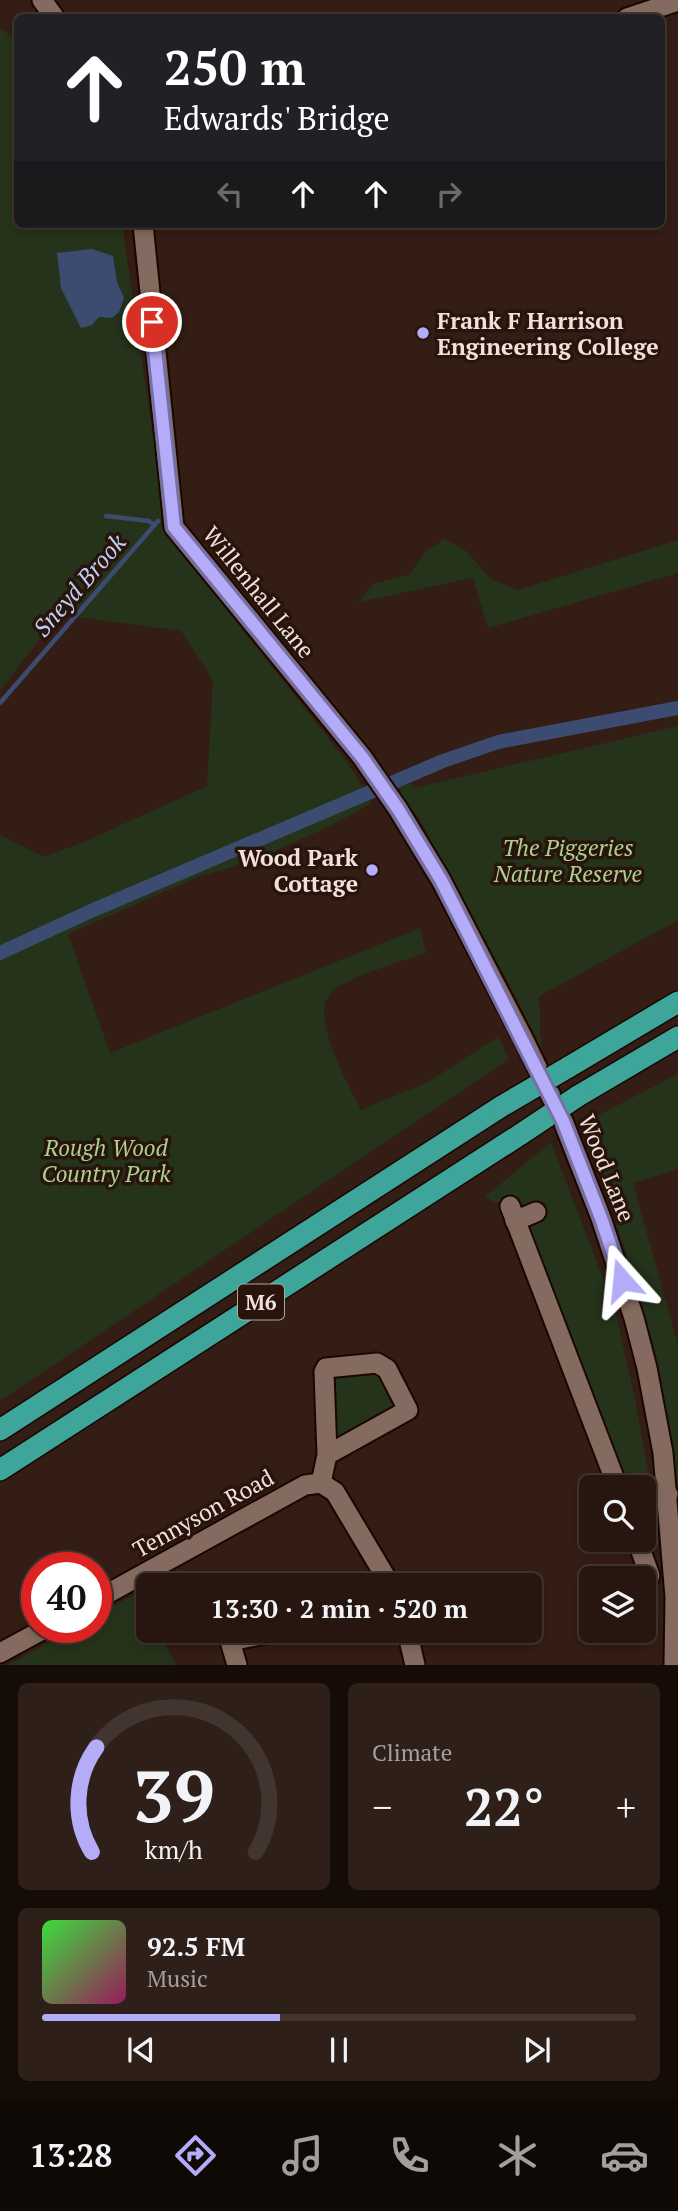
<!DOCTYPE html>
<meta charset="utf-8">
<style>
:root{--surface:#26160f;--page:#2e1f18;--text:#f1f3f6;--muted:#a49f9e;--line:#42352f;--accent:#b5acf9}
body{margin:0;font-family:"PT Serif",serif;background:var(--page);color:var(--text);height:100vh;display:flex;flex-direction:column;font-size:26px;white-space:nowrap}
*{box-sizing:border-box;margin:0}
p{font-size:23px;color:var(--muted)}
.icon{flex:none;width:38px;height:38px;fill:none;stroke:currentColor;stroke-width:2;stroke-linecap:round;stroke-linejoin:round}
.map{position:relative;height:1665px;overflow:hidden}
.details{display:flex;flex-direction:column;gap:18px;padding:18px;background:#150c08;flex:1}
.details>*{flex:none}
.guide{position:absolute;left:14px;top:14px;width:651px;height:214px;border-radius:10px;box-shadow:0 4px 10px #0003,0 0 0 2px var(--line);background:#202124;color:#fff;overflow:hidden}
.fabs{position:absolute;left:579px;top:1475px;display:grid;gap:14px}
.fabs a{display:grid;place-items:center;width:77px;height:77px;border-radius:10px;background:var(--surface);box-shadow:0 4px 10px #0003,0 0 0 2px var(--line);font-size:35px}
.speed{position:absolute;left:21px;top:1552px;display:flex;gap:14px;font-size:35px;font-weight:700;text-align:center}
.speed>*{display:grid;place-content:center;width:91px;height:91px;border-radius:50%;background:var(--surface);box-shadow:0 4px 10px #0003,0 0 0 2px var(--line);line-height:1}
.speed .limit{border:10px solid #d22;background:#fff;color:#111}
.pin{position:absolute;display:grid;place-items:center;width:60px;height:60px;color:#fff;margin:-30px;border:4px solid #fff;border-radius:50%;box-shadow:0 2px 7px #0007}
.me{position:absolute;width:77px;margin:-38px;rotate:342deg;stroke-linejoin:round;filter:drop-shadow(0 0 5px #0008)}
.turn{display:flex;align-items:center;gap:24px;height:147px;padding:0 35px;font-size:32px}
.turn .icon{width:91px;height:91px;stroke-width:2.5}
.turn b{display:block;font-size:49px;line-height:60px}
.lanes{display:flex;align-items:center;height:66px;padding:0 35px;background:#0003;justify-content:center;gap:35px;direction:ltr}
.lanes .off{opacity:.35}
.big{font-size:52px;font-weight:700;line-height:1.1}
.details .widget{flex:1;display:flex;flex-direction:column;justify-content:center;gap:10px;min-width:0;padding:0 24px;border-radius:10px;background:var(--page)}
.details .dial{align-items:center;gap:0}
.dial svg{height:182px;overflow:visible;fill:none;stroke:var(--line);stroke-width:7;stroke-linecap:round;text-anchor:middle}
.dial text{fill:var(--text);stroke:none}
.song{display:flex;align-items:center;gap:21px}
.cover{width:84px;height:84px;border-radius:10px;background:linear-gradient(135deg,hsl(120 70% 55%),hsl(330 70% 35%))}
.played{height:7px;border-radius:4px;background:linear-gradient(90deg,var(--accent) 40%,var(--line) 40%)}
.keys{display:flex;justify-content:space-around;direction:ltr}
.heat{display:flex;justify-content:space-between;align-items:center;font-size:38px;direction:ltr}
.details .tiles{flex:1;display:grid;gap:18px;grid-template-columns:1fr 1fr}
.widget:last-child{grid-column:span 2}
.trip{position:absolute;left:136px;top:1573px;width:406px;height:70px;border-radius:10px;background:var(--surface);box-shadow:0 4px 10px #0003,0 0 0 2px var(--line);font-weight:700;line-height:70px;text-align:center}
.menu{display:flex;height:112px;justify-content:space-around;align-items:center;background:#0f0906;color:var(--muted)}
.menu .icon{width:49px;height:49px}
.menu .current{color:var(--accent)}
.menu b{font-size:32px;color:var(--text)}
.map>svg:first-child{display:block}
.green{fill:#25331b}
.water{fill:#3b4c70}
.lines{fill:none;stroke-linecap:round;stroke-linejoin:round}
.stream{stroke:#3b4c70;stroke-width:4.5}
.canal{stroke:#3b4c70;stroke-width:14}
.minor-casing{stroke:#1a0702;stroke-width:23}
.highway-casing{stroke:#1a0702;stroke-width:24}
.minor{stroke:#856a5f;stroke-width:19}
.highway{stroke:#3ea59b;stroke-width:21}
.highway-bridge-casing{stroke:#1a0702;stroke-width:24;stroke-linecap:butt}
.highway-bridge{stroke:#3ea59b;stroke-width:21}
.route-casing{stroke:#7670a2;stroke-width:18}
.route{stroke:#b5acf9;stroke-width:12}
.poi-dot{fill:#b5acf9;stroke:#29140b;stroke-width:2.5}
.labels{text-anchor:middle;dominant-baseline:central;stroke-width:7;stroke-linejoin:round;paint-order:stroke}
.shield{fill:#29140b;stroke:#b4a49d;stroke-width:2}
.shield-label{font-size:21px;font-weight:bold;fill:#f0e1db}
.poi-label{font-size:23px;font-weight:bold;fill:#f0e1db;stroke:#29140b;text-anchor:start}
.street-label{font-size:23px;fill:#f0e1db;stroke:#29140b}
.park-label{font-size:23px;font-style:italic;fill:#a8d091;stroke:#29140b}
.water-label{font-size:24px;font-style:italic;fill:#bdcff6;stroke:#29140b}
</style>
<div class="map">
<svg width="678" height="1665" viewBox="0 0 678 1665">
<rect width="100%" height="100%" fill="#331d14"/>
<g class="green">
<path d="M0,28l14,10 3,-3 1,189h104l40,275 -1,27 186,236 25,41 -42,23 -75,34 -57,17 -130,57 42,119 310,-125 6,25c-23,8 -75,23 -92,37 -29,23 15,94 27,120l67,-28 70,-45 11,22 -509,342v-566l44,22 42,-16 121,-55 6,-106 -32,-49 -111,-15 -21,11 -49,64z"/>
<path d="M444,539l20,10 27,30 27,11 160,-50v33l-190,55 -15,-50 -114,24 14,-18 36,-9 16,-23z"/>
<path d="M678,726v194l-140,77c4,18 0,30 4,50l-2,-1 -30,-60 -92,-170 -20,-21 3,-3 -5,-8h16l2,4z"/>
<path d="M678,1074v95l-45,14 45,162v144l-12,-74 -40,-161 -43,-131z"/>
<path d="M551,1142l64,168 19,84 17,93 -3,7 -4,2v-8l-17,-1 -101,-256 11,-23h-17l-5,-10 -20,5 -10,-6z"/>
<path d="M359,1369l20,1 17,30 -3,11 -54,33c-10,-19 -10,-46 -4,-66z"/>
<path d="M137,1593l12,22v16h9l18,34h-168l67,-37h21v-12z"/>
</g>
<path class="water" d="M92,249l21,7 4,26 7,16 -5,14 -7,6 -13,-1 -7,8 -11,3 -20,-40 -4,-35z"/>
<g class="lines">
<g class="stream">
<path d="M106,516l43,5 5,4"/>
<path d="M0,703l158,-182"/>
</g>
<path class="canal" d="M0,953l91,-42 352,-150 55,-19 180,-34"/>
<g class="minor-casing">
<g id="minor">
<path d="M42,0l13,18"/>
<path d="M627,18l51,-17"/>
<path d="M143,224l31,303 188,230 36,52 43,71 83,160 39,81 38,97 33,100 13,50 16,85 12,144 -1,68"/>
<path d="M510,1206l108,282"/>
<path d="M515,1221l21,-9"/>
<path d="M321,1483l6,-28 -3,-83 2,-4 51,-5 10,6 21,41 -81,45"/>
<path d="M644,1501l24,-7"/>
<path d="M637,1540l13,36"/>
<path d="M96,1600l209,-115 16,-2 14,9 56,94"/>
<path d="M407,1631l8,34"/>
<path d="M0,1653l46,-25"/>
<path d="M237,1665l-7,-24 40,-8"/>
</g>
</g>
<g class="highway-casing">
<g id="highway">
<path d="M567,1068l111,-66"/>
<path d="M578,1096l100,-59"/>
<path d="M0,1430l502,-324"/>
<path d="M0,1470l521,-336"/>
</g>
</g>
<use href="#minor" class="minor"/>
<use href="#highway" class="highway"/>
<g class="highway-bridge-casing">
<g id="highway-bridge">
<path d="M502,1106l65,-38"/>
<path d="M521,1134l57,-38"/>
</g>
</g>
<use href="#highway-bridge" class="highway-bridge"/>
</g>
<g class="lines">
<g class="route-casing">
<path id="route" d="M152,322l22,205 188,230 36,52 43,71 122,241 38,97 21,62"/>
</g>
<use href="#route" class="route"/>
</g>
<g class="poi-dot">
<circle cx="423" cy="333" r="7"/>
<circle cx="372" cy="870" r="7"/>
</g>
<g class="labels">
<rect class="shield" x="238" y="1284.5" width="46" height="35" rx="5"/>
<g class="shield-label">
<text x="261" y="1302">M6</text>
</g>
<g class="poi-label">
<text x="437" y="320">Frank F Harrison<tspan x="437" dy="26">Engineering College</tspan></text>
<text x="358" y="857" text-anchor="end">Wood Park<tspan x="358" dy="26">Cottage</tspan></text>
</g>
<g class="street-label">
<text transform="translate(259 592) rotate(51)">Willenhall Lane</text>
<text transform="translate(607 1168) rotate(68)">Wood Lane</text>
<text transform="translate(203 1513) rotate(-29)">Tennyson Road</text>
</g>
<g class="park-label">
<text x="568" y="847">The Piggeries<tspan x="568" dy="26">Nature Reserve</tspan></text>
<text x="106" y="1147">Rough Wood<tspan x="106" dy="26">Country Park</tspan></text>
</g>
<g class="water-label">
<text transform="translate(79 585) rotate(-49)">Sneyd Brook</text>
</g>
</g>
</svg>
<div class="fabs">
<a><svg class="icon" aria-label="search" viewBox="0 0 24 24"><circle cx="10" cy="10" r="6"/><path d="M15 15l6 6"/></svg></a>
<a><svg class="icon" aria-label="layers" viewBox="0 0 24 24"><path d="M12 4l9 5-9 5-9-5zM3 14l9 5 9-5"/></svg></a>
</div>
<div class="speed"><div class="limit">40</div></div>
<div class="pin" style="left:152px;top:322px;background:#d93025"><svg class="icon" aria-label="arrive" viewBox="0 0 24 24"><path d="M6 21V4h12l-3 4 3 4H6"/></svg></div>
<svg class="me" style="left:622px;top:1280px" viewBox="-20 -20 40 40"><path d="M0-17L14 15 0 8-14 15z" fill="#b5acf9" stroke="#fff" stroke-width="4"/></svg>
<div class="trip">13:30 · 2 min · 520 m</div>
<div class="guide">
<div class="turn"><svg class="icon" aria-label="ahead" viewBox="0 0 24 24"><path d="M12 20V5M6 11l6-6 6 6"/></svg><div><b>250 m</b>Edwards' Bridge</div></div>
<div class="lanes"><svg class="icon off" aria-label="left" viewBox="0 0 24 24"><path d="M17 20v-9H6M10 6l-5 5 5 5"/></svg><svg class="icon" aria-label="ahead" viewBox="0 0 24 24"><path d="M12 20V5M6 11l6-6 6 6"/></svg><svg class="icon" aria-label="ahead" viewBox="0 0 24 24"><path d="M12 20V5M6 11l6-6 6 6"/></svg><svg class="icon off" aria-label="right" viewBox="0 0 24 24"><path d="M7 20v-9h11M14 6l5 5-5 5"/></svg></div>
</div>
</div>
<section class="details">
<div class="tiles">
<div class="widget dial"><svg viewBox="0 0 100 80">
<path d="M14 69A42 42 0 1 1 86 69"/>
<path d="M14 69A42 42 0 0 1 16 23" stroke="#b5acf9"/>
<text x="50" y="56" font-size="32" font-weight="700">39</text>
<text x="50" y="72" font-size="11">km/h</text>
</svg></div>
<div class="widget"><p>Climate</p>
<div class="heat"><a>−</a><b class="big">22°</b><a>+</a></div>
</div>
<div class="widget">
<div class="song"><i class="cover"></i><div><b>92.5 FM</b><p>Music</p></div></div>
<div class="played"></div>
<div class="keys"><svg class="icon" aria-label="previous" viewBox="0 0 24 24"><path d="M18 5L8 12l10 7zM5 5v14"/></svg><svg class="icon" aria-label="pause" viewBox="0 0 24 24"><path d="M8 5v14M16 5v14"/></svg><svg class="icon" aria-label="next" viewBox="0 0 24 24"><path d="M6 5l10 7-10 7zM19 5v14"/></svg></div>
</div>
</div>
</section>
<nav class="menu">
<b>13:28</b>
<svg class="icon current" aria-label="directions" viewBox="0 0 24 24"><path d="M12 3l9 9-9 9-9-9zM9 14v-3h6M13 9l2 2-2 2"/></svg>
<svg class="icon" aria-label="music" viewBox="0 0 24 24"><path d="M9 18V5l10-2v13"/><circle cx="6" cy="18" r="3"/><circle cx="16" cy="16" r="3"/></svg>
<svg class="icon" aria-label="phone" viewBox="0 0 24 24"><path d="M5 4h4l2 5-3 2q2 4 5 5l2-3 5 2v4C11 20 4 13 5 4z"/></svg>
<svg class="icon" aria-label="climate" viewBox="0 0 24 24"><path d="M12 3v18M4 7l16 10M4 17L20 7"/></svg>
<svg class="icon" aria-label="car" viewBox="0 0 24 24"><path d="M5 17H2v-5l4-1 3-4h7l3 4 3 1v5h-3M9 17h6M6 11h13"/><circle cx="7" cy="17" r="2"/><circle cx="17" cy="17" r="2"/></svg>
</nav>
